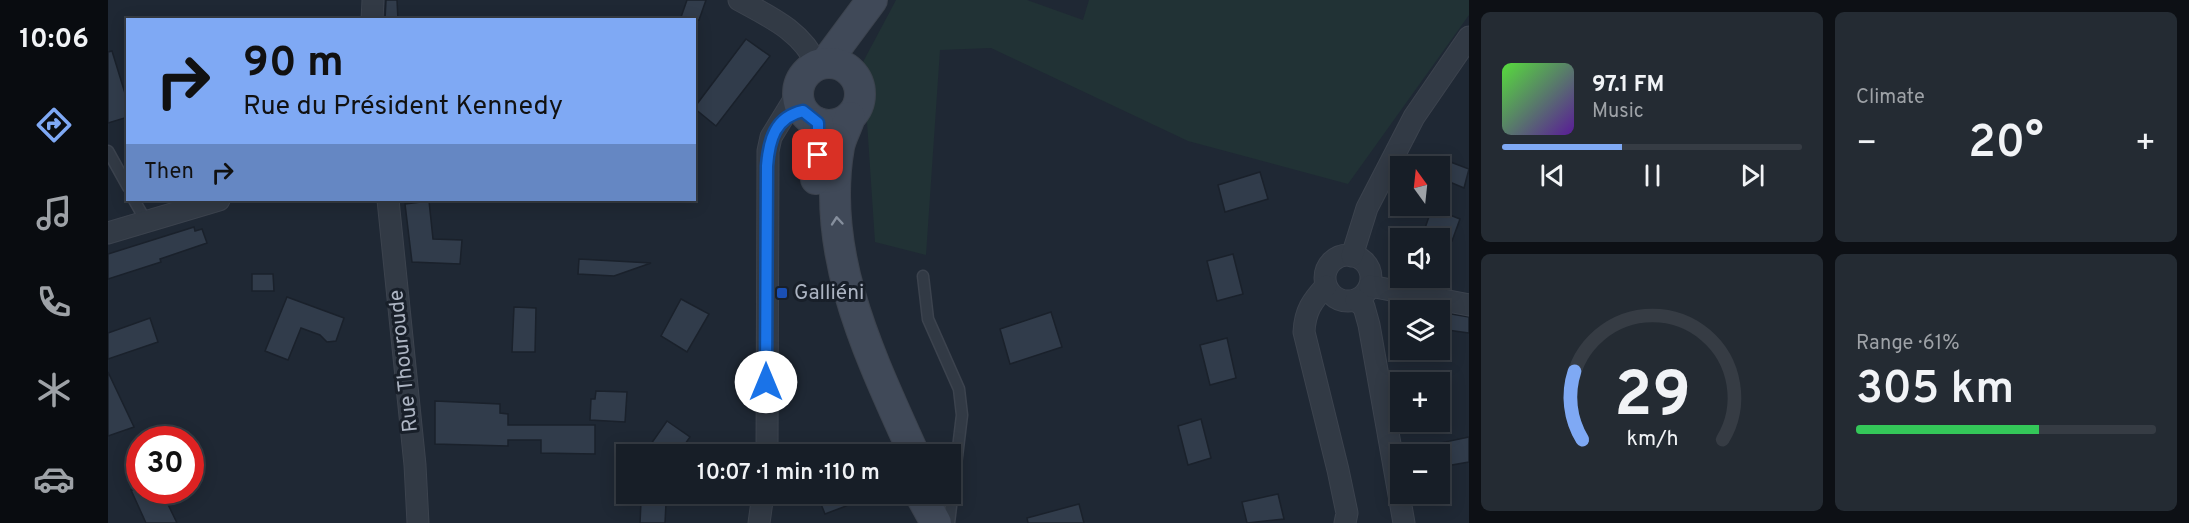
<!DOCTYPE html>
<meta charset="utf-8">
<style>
:root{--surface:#171e27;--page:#242b33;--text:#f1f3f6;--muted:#9ea2a7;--line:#363c44;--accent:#7fa9f4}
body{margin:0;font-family:Overpass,sans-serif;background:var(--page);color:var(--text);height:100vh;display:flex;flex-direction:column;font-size:22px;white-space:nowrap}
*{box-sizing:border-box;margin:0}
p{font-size:20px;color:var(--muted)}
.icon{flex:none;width:33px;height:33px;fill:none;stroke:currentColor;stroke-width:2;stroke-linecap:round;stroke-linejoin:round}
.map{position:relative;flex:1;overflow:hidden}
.drawer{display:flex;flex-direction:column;gap:12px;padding:12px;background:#0d1015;width:720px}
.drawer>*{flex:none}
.guide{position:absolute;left:18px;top:18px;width:570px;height:183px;border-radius:0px;box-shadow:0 3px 15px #0003,0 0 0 2px var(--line);background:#7fa9f4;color:#111;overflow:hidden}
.needle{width:39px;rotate:345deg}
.tools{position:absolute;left:1282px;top:156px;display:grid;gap:12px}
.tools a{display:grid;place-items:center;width:60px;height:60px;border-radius:0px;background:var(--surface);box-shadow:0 3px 15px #0003,0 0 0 2px var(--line);font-size:30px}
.speed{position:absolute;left:18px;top:426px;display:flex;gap:12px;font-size:30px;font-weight:700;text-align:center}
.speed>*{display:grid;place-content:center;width:78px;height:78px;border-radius:50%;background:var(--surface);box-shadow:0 3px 15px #0003,0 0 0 2px var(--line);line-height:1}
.speed .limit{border:9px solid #d22;background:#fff;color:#111}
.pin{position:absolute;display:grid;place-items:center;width:51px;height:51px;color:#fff;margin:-26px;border-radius:12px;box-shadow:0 3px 9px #0006}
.me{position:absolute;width:66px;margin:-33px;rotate:0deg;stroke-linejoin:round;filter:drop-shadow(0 0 4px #0008)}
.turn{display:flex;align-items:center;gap:21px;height:126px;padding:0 18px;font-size:27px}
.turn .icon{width:78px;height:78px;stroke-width:2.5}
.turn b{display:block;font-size:42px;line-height:51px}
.then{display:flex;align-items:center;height:57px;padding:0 18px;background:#0003;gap:12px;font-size:22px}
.big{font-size:45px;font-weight:600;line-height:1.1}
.drawer .card{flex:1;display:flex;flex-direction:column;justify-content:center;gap:9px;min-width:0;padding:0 21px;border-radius:9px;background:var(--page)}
.drawer .dial{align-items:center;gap:0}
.dial svg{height:156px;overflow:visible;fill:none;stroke:var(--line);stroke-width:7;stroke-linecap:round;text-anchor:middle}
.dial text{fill:var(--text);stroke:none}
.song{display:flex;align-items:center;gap:18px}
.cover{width:72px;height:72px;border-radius:9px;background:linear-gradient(135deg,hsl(110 70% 55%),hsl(270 70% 35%))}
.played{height:6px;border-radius:3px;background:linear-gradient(90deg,var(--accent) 40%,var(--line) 40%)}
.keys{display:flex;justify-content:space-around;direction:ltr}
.heat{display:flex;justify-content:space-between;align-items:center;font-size:33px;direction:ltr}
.charge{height:9px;border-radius:4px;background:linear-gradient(90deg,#34c759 61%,var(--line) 0)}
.drawer .tiles{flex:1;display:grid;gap:12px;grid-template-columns:repeat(2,1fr)}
.trip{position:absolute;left:508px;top:444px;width:345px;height:60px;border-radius:0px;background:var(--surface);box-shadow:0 3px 15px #0003,0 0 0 2px var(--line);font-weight:600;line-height:60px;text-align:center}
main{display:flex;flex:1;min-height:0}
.menu{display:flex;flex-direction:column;width:108px;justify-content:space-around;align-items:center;background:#090c10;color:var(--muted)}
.menu .icon{width:42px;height:42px}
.menu .selected{color:var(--accent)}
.menu b{font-size:27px;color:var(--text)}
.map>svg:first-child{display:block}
.green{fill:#213235}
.building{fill:#313c4b;stroke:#1a212b;stroke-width:1.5}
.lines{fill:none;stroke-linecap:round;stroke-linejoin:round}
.lane-casing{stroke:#3c434e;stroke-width:13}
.street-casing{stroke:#3c434e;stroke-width:23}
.secondary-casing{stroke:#3c434e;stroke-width:32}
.lane{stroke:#323a45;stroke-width:10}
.street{stroke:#323a45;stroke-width:21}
.secondary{stroke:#404958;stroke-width:30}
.oneway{stroke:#868f9d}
.route-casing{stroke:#114b97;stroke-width:15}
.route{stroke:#1a73e8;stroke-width:10}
.transit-dot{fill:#1a4fb4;stroke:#181f29;stroke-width:2}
.labels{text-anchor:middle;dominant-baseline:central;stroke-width:6;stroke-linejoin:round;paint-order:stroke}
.poi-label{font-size:21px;fill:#acb4c2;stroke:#181f29;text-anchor:start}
.street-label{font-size:21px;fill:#acb4c2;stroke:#181f29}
</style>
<main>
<nav class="menu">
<b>10:06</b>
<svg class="icon selected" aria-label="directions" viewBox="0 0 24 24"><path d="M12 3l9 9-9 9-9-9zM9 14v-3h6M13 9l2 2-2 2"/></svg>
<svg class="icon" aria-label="music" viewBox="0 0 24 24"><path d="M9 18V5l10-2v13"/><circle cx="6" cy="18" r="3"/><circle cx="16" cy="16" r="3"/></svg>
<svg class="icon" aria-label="phone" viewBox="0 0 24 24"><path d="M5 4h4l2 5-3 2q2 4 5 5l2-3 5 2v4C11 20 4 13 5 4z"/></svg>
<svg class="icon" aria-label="climate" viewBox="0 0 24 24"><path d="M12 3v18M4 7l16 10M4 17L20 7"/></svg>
<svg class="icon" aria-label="car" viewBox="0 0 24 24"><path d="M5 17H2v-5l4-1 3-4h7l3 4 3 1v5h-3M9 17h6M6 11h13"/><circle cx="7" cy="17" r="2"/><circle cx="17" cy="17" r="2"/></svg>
</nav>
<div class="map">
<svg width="1361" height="523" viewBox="0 0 1361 523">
<rect width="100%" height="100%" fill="#1f2834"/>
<path class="green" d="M788,0h131l56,20 6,-20h380v15l-121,169 -160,-43 -197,-93 -51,2 -14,205 -51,-13 -12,-180z"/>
<g class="building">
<path d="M278,0h11l1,20h-13z"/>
<path d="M579,0h19l-7,20h-19z"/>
<path d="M638,39l24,17 -54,70 -22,-18z"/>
<path d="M4,51l16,52v14l-20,6v-71z"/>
<path d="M1332,158l29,11 -5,19 -24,-10z"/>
<path d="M1152,172l8,27 -43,13 -7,-27z"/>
<path d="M321,201l4,38 29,1 -2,24 -48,-2 -7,-58z"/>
<path d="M1324,208l28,11 -8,22 -28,-10z"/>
<path d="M86,227l1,4 7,-2 5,14 -47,16 1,3 -53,17v-25z"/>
<path d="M1125,254l10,40 -26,7 -10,-40z"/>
<path d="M471,259l72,4 -37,13 -36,-2z"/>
<path d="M144,274h21l1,17h-22z"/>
<path d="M179,297l57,21 -8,23 -9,1 -7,-7 -19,-7 -13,32 -23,-9z"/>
<path d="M573,299l28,15 -22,38 -26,-16z"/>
<path d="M406,307l22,1 -1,44h-23z"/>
<path d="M943,312l11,35 -52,17 -10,-35z"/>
<path d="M1332,312l29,5v16l-29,-4z"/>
<path d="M42,318l8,24 -50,17v-26z"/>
<path d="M1119,338l9,40 -26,7 -10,-40z"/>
<path d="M0,372l26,55 -26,9z"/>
<path d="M488,391l31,1 -2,30 -35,-2 1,-21h4z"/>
<path d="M327,401l65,3v9l8,1v11h87v29l-54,-1v-13h-33v6l-73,-2z"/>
<path d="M1093,419l10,39 -23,7 -10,-39z"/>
<path d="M559,421l23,16 -12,17h-34z"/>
<path d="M1361,437v25l-29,5v-24z"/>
<path d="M23,490h30l16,33h-31z"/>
<path d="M709,494h58v1l-50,19z"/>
<path d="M1170,494l6,25 -37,4 -5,-21z"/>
<path d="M533,502l25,1 -1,20h-25z"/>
<path d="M971,504l5,19h-56l-1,-5z"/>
</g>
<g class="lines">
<g class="lane-casing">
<g id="lane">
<path d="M0,151l20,36"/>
<path d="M26,200l12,21"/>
<path d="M815,276l5,43 31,70 3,26 -13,108"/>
</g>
</g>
<g class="street-casing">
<g id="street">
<path d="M631,0c31,17 63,31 78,65"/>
<path d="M264,20l1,-20"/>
<path d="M280,200l27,265 3,58"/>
<path d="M0,233l111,-33"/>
<circle cx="1240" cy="278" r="23"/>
<path d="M1244,256l15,-48 47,-91 55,-80"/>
<path d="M1218,286c-14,15 -21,25 -22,46l34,138 9,43 -2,10"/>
<path d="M1262,286l99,19"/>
<path d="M1248,300l8,7 5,18 35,198"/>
<path d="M659,454l1,-303 3,-14 27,-44"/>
<path d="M651,523l4,-29"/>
</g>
</g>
<g class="secondary-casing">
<g id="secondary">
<path d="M718,62l46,-62"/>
<circle cx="721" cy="94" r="31"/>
<path d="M742,117c-3,10 -9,20 -11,30 -19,109 32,211 75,307"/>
<path d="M708,179l3,-39 -1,-17"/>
<path d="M812,494l16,29"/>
</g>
</g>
<use href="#lane" class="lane"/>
<use href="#street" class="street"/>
<use href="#secondary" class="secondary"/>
</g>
<defs><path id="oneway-chevron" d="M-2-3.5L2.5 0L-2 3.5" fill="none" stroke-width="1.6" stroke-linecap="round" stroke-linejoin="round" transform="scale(1.5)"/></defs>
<use class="oneway" href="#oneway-chevron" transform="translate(729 221) rotate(-95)"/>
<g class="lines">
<g class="route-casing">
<path id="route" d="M658,382l1,-216c2,-26 8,-49 36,-55l15,12v32"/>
</g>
<use href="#route" class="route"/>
</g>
<rect class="transit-dot" x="668" y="287" width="12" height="12" rx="3"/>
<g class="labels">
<g class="poi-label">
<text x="686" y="293">Galliéni</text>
</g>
<g class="street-label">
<text transform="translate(296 361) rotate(-96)">Rue Thouroude</text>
</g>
</g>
</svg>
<div class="tools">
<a><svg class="needle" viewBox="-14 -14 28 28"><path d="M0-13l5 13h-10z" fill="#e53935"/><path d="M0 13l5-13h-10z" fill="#9ea2a7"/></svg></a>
<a><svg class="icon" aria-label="sound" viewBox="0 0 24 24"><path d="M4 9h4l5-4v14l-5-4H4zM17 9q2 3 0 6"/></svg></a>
<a><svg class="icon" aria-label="layers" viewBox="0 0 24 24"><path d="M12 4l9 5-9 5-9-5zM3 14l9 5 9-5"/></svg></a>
<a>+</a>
<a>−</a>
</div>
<div class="speed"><div class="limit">30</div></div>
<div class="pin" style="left:710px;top:155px;background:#d93025"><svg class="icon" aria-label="arrive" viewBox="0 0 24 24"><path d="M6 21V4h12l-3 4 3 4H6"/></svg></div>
<svg class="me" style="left:658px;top:382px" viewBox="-20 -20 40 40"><circle r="19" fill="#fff"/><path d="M0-13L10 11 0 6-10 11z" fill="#1a73e8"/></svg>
<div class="trip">10:07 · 1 min · 110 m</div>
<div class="guide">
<div class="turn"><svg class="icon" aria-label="right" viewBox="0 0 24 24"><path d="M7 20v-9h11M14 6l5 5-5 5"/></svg><div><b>90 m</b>Rue du Président Kennedy</div></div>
<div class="then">Then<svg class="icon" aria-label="right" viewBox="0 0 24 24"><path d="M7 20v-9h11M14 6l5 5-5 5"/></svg></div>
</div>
</div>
<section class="drawer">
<div class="tiles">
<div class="card">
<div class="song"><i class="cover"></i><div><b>97.1 FM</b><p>Music</p></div></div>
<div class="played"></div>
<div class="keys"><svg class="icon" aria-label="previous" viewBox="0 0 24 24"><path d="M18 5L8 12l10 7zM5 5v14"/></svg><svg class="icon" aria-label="pause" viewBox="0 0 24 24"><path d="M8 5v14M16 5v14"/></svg><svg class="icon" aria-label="next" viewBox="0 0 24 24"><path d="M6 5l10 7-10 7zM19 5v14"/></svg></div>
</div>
<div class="card"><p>Climate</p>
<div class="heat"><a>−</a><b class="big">20°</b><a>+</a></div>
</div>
<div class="card dial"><svg viewBox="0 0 100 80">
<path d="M14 69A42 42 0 1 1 86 69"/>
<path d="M14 69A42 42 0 0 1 10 34" stroke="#7fa9f4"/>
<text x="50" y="56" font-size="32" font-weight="700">29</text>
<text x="50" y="72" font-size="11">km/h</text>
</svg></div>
<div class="card"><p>Range · 61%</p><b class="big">305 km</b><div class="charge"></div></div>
</div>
</section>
</main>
